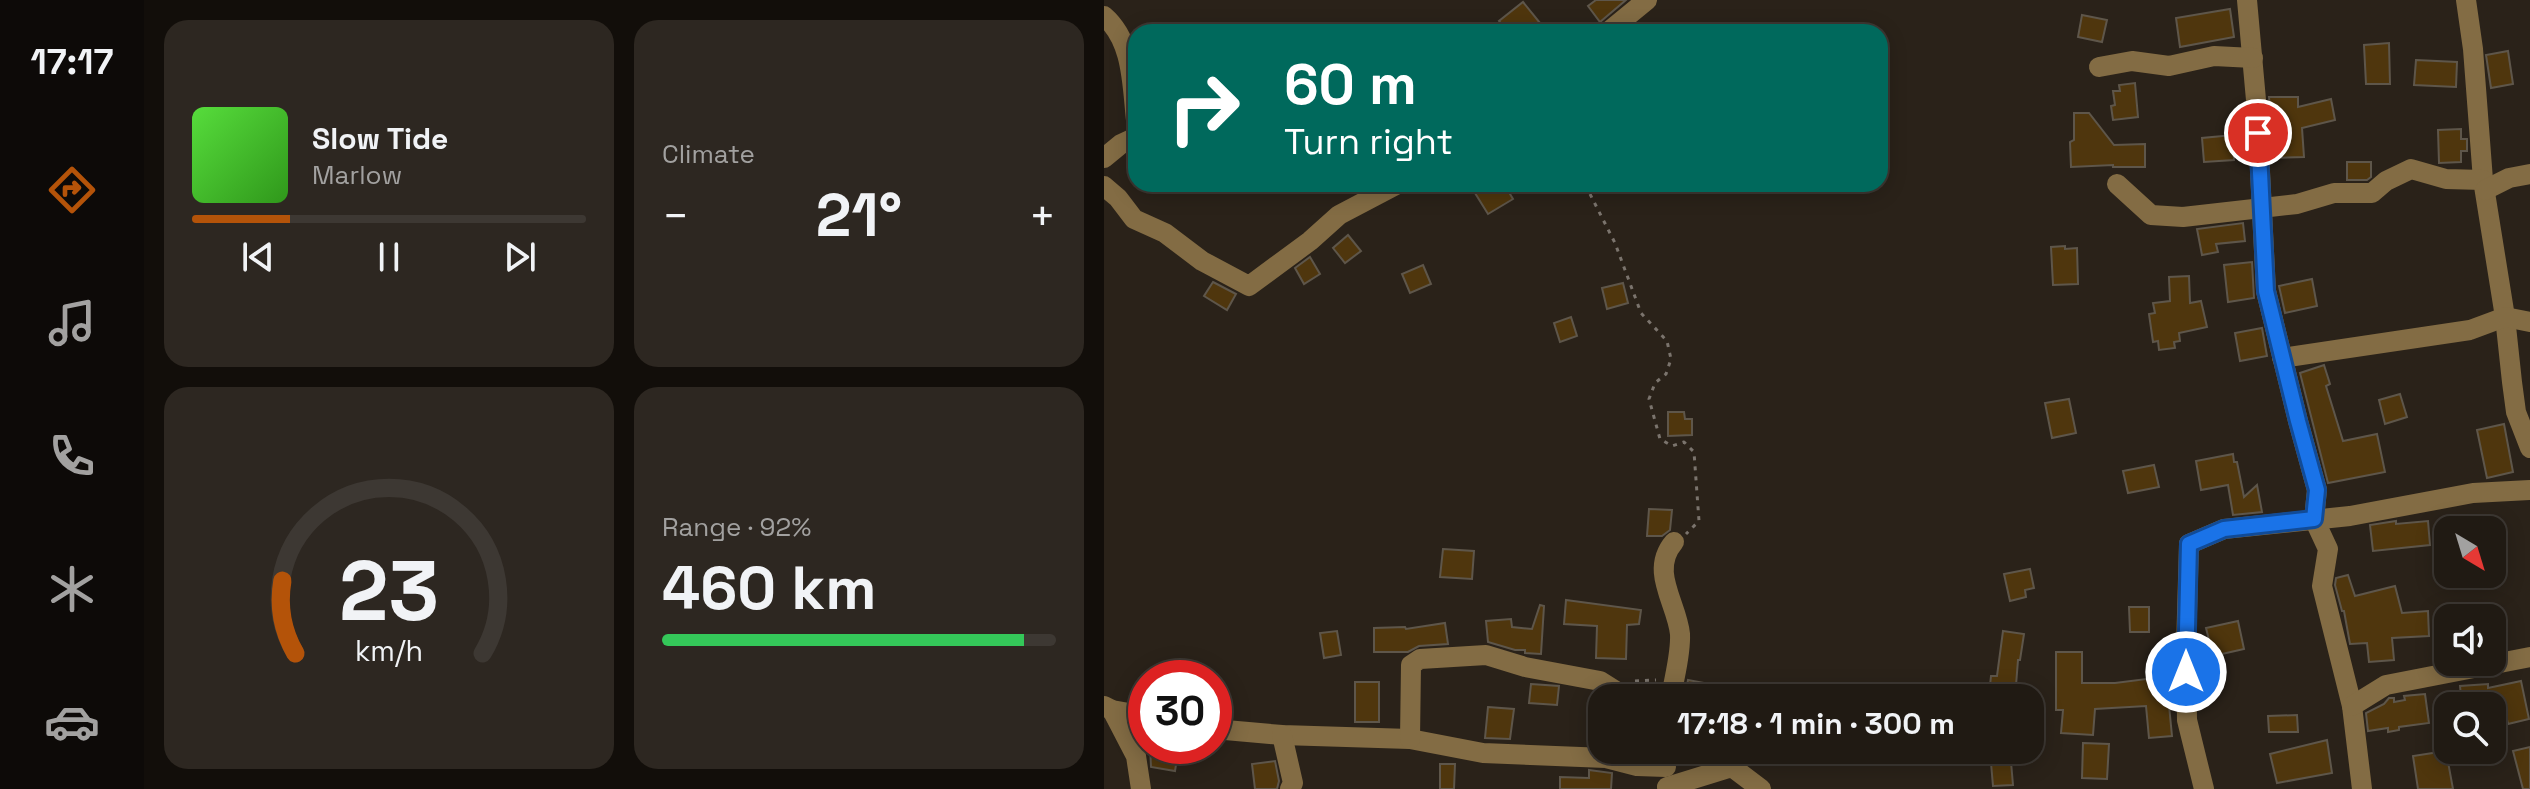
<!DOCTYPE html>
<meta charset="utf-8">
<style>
:root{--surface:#201a13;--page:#2d2721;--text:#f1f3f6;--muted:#a2a1a0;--line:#3d3833;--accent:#b45309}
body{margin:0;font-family:"Space Grotesk",sans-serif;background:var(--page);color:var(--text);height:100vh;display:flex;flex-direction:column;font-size:30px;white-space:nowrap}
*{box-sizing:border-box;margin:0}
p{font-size:26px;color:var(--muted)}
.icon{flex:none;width:44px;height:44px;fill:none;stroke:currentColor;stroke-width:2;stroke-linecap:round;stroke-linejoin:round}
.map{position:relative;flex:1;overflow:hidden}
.side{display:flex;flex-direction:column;gap:20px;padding:20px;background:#120e0a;width:960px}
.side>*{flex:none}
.banner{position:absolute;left:24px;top:24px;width:760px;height:168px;border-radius:24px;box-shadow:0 4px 20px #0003,0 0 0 2px var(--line);background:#00695c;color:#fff;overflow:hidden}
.needle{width:52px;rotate:142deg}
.buttons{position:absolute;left:1330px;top:516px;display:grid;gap:16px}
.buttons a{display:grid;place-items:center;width:72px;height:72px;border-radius:16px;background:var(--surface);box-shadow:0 4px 20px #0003,0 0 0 2px var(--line);font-size:40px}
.speed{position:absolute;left:24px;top:660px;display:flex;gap:16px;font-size:40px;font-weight:700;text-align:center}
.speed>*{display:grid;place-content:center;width:104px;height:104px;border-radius:50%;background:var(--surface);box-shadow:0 4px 20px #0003,0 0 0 2px var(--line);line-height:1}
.speed .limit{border:12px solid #d22;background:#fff;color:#111}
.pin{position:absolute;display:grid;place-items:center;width:68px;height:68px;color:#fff;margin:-34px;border:4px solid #fff;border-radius:50%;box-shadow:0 2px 8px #0007}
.me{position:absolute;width:88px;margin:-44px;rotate:0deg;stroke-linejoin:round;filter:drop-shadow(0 0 6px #0008)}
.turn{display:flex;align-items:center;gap:28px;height:168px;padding:0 24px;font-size:36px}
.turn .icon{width:104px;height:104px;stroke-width:2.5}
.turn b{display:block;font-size:56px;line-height:68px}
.big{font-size:60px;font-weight:800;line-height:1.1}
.side .tile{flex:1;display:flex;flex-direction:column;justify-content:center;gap:12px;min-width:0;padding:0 28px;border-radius:24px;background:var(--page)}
.side .dial{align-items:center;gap:0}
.dial svg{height:208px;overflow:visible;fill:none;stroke:var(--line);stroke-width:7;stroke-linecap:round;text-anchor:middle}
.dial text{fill:var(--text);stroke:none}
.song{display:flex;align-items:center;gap:24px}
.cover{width:96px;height:96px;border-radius:12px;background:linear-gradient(135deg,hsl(110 70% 55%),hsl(110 70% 35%))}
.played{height:8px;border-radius:4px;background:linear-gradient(90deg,var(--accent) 25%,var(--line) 25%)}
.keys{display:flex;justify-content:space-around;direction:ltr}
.heat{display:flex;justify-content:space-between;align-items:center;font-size:44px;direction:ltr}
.charge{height:12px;border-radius:6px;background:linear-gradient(90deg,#34c759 92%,var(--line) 0)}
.side .tiles{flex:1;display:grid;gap:20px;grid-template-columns:repeat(2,1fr)}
.trip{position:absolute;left:484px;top:684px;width:456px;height:80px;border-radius:24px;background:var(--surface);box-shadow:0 4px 20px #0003,0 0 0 2px var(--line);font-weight:800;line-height:80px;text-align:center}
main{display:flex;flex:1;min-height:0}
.tabs{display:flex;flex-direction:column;width:144px;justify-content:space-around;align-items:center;background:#0d0a08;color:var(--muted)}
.tabs .icon{width:56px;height:56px}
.tabs .selected{color:var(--accent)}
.tabs b{font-size:36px;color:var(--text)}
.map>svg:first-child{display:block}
.building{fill:#4f360d;stroke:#5e564a;stroke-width:2}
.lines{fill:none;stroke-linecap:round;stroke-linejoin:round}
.path{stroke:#7b746d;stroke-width:3;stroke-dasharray:4 6;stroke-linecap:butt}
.minor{stroke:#836c44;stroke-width:20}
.route-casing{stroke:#114b97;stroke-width:20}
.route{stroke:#1a73e8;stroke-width:14}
</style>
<main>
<nav class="tabs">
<b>17:17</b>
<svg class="icon selected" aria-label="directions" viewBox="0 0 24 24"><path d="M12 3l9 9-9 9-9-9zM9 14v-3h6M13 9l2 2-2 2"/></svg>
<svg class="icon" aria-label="music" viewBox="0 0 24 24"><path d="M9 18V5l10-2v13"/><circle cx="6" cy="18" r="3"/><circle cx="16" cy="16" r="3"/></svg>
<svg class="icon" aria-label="phone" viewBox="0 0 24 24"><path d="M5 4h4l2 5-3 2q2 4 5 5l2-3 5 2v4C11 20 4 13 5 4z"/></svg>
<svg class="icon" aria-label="climate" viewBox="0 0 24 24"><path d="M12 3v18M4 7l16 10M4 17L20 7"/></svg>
<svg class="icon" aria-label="car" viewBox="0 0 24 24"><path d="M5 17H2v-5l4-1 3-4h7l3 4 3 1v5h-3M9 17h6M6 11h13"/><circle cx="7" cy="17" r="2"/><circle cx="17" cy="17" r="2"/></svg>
</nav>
<section class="side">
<div class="tiles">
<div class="tile">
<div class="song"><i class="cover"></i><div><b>Slow Tide</b><p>Marlow</p></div></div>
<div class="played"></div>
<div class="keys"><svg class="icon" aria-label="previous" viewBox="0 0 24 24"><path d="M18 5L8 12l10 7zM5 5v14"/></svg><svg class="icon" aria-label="pause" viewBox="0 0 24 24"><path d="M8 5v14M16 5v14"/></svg><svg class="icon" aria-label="next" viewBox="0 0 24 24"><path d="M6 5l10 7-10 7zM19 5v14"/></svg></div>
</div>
<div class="tile"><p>Climate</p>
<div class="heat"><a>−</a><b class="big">21°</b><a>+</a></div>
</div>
<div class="tile dial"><svg viewBox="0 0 100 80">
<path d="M14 69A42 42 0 1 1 86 69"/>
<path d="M14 69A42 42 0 0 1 9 41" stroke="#b45309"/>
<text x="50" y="56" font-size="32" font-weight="700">23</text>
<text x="50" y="72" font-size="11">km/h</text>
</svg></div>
<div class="tile"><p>Range · 92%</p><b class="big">460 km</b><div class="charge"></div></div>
</div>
</section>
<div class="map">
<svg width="1426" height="789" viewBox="0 0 1426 789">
<rect width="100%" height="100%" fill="#2a2219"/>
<g class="building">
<path d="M492,0h30l-26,22 -12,-16z"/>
<path d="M419,2l17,21 -10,9h-22l-9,-11z"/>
<path d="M1126,9l4,28 -54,10 -4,-29z"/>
<path d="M978,15l25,5 -5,22 -24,-5z"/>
<path d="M1285,43l1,41h-24l-2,-39z"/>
<path d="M1404,51l5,33 -22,4 -5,-33z"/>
<path d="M1312,60l41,2 -1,25 -42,-2z"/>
<path d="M1031,83l3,34 -25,3 -2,-14 4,-1 -2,-14h7l-1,-6z"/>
<path d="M1165,97h29v10l33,-8 4,21 -33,8 2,29 -30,1z"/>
<path d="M970,113h15l25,32 31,-1v23h-32v-2l-42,2 -1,-25 4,-2z"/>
<path d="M1357,129v10h6v12h-6v11l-22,1 -1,-33z"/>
<path d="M1129,135l1,25 -30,2 -2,-24z"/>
<path d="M1243,162h24v15l-4,3h-20z"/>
<path d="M386,184h14l9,15 -25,15 -13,-21z"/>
<path d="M1139,223l2,18 -29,3 2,8 -16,3 -5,-26z"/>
<path d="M244,235l13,16 -16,12 -12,-15z"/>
<path d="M961,246v3l12,-1 1,36 -25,1 -2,-38z"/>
<path d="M206,257l10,17 -16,10 -9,-16z"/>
<path d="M1148,262l2,36 -26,4 -4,-37z"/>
<path d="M319,265l8,19 -21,9 -8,-19z"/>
<path d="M1085,276l1,27 11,-2 6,26 -28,6 1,8 -6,1 1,6 -16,2 -1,-9 -5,1 -4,-28 6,-1 -2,-10 17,-2 -1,-24z"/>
<path d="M1208,279l5,27 -32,7 -6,-27z"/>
<path d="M109,282l23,12 -9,16 -23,-14z"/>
<path d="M519,283l5,20 -21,6 -5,-21z"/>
<path d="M467,317l6,19 -17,6 -6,-19z"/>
<path d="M1158,328l5,28 -27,5 -5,-28z"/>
<path d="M1220,365l6,19 -4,2 17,55 34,-7 8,38 -57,11 -28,-110z"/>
<path d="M1296,394l7,23 -22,7 -6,-24z"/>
<path d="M965,399l7,34 -24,5 -7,-35z"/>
<path d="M564,412h16l1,7h7v16l-24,1z"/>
<path d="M1400,424l9,48 -26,6 -10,-48z"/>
<path d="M1129,454l1,8h3l7,35 13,-12 5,27 -29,3 -5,-30 -27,5 -5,-29z"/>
<path d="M1050,465l5,22 -31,6 -5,-22z"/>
<path d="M545,509l23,1 -2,20 -8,6h-15z"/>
<path d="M1292,521v3l32,-3 2,24 -57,6 -3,-26z"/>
<path d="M339,549l31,2 -2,28 -32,-2z"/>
<path d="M926,569l4,19 -9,2 1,7 -16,4 -6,-27z"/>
<path d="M1244,575l7,21 40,-10 7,27 26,-2 1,25 -37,2 2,22 -25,2 -2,-19 -17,1 -6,-33h-2l-7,-26 1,-7z"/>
<path d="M462,600l75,10 -2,14 -12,1 -1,34 -30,-1 1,-32 -33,-2z"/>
<path d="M436,605l4,1 -3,48 -16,-1v-3h-10l-27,-8 -2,-21 25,-2 1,8 20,2z"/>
<path d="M1025,607h20v25h-19z"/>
<path d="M1134,621l6,28 -31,7 -7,-28z"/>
<path d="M341,623l3,21 -29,2 -11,6h-34v-24l31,-1 1,2z"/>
<path d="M233,631l4,24 -17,3 -4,-25z"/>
<path d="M899,631l21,3 -4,26h-2l-3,38h-20v-2l-6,-1 2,-19h6z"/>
<path d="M952,652h26v31h33l40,-5 -1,-4 17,-1 2,21 -5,1 4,41 -23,2 -3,-32 -51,3 -2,26 -32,-2 2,-23h-7z"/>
<path d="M584,680l43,8 -2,10h-44z"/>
<path d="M1417,681l8,38 -21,5 -4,-18h-42l-2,-20 28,-2v4z"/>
<rect x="251" y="682" width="24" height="40"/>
<path d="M427,684l28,2 -2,19 -28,-2z"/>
<path d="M1321,694l4,29 -30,4v3l-11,2v-4l-20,3 -2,-18 18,-9 5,-6h5v4l11,-2 -1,-4z"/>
<path d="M384,707l26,2 -4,30 -25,-1z"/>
<path d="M1193,715l1,17h-29l-1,-16z"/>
<path d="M1223,740l5,33 -55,10 -7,-29z"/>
<path d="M979,743l26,1 -2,35 -25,-1z"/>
<path d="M46,746h29l-4,25 -24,-4z"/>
<path d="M1426,747v42h-7l-10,-38z"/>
<path d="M1342,751l7,38h-35l-5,-33z"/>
<path d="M171,761l4,20 -2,8h-22l-3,-25z"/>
<path d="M907,762l2,23 -20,1 -2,-23z"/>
<path d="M336,764h15l-1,25h-14z"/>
<path d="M485,770l23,3 -1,16h-51v-12l29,1z"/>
</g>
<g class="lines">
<g class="path">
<path d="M486,184v10l25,49 26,70 26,28 4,18 -5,15 -11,9 -6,16 11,40 12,7 12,-4 10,10 5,69 -13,13"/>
<path d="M531,681l21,-1"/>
</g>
<g class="minor">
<path d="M1143,0l10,111 9,180 32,130 19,69 -3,29 14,30 -6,37 30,120 10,83"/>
<path d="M1362,0l7,49 10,131 22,137 7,65 4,30 14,36"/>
<path d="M0,16c29,25 28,68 32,104"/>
<path d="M504,32l39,-32"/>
<path d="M995,67l33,-6 37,5 45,-10 39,2"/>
<path d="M0,158l17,-14 15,-7"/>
<path d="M1013,184l34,31 32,2 114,-13 37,-11h38l14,-12 25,-12 35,10 37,1"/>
<path d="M0,186l14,12 16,21 31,14 37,28 47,25 61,-45 29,-26 59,-31"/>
<path d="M1381,190l24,-12 21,-4"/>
<path d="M1178,358l188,-28 35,-13 25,5"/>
<path d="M567,698c3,-21 10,-43 9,-64 -3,-31 -31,-63 -6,-92"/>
<path d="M0,706l8,4 34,6"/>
<path d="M1248,706l34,-21 144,-28"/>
<path d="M8,710l24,46 5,33"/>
<path d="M110,729l68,6 128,4 73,14 123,5 31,8 29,1"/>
<path d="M178,735l11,48 -3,6"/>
<path d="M306,739l1,-74 9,-6 66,-4 39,12 75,14 27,17"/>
<path d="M563,787l65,-20 29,22"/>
<path d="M1100,789l-17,-69 -1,-72 3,-104 35,-15 126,-13 123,-23 57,-3"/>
</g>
</g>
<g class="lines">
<g class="route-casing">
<path id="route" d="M1082,672l3,-128 35,-15 90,-10 3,-29 -19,-69 -32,-130 -8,-158"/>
</g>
<use href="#route" class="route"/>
</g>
</svg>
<div class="buttons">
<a><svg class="needle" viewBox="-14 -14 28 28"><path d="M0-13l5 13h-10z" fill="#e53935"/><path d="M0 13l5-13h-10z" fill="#a2a1a0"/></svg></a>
<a><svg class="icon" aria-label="sound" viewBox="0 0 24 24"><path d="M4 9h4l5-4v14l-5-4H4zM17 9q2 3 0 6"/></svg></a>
<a><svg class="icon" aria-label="search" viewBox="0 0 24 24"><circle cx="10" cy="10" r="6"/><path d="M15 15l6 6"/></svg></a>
</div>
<div class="speed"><div class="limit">30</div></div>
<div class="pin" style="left:1154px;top:133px;background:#d93025"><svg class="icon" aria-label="arrive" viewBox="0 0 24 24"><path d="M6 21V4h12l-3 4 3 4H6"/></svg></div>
<svg class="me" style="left:1082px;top:672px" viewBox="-20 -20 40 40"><circle r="17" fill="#1a73e8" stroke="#fff" stroke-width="3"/><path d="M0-11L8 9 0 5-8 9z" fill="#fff"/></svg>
<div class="trip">17:18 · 1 min · 300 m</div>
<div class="banner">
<div class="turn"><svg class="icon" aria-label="right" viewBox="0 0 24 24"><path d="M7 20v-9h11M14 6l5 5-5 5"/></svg><div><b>60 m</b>Turn right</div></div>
</div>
</div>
</main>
